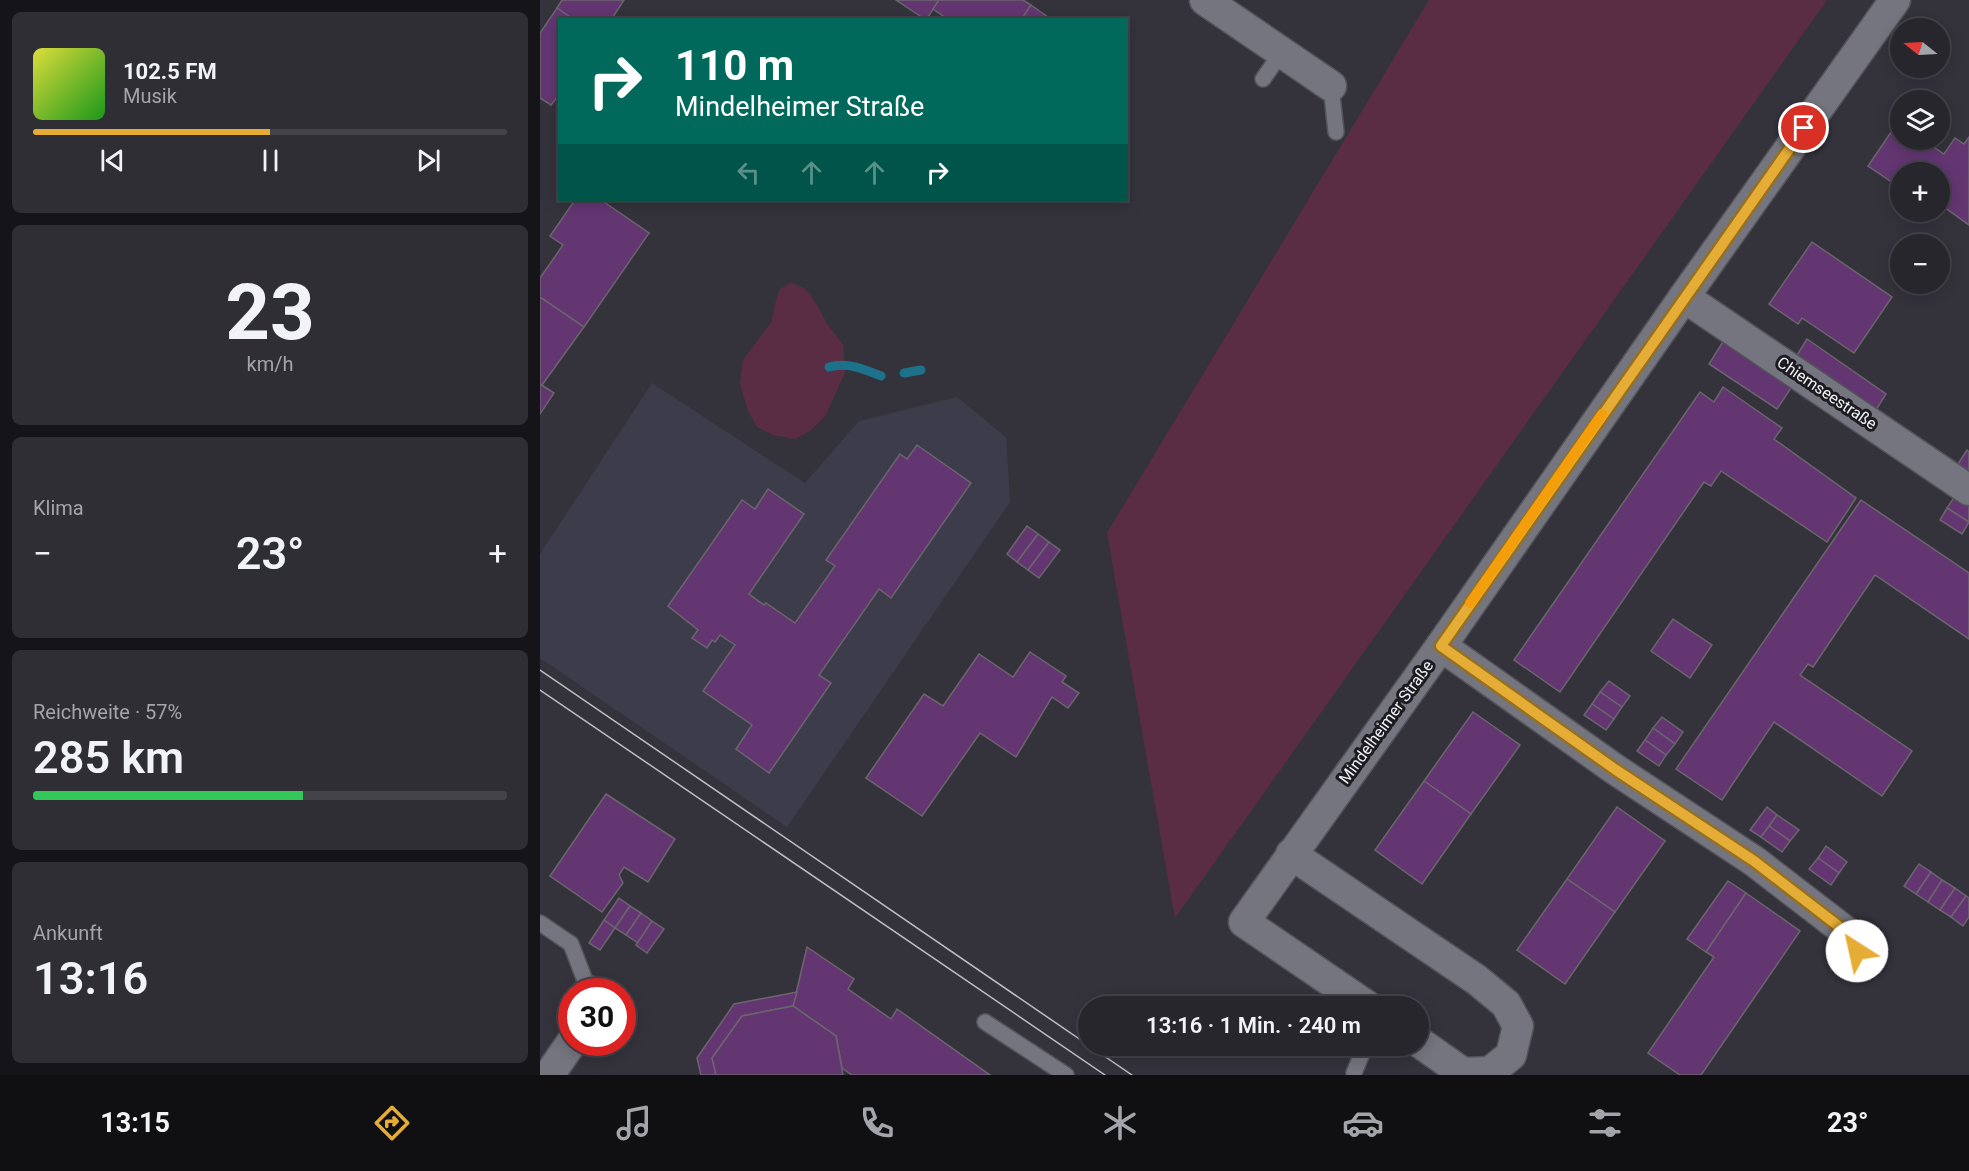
<!DOCTYPE html>
<html lang="de">
<meta charset="utf-8">
<style>
:root{--surface:#27262d;--page:#2f2e35;--text:#f1f3f6;--muted:#a4a5aa;--line:#434349;--accent:#e5ad35}
body{margin:0;font-family:Roboto,sans-serif;background:var(--page);color:var(--text);height:100vh;display:flex;flex-direction:column;font-size:22px;white-space:nowrap}
*{box-sizing:border-box;margin:0}
p{font-size:20px;color:var(--muted)}
.icon{flex:none;width:33px;height:33px;fill:none;stroke:currentColor;stroke-width:2;stroke-linecap:round;stroke-linejoin:round}
.map{position:relative;flex:1;overflow:hidden}
.drawer{display:flex;flex-direction:column;gap:12px;padding:12px;background:#151519;width:540px}
.drawer>*{flex:none}
.hud{position:absolute;left:18px;top:18px;width:570px;height:183px;border-radius:0px;box-shadow:0 3px 15px #0003,0 0 0 2px var(--line);background:#00695c;color:#fff;overflow:hidden}
.needle{width:39px;rotate:288deg}
.fabs{position:absolute;left:1350px;top:18px;display:grid;gap:12px}
.fabs a{display:grid;place-items:center;width:60px;height:60px;border-radius:50%;background:var(--surface);box-shadow:0 3px 15px #0003,0 0 0 2px var(--line);font-size:30px}
.speed{position:absolute;left:18px;top:978px;display:flex;gap:12px;font-size:30px;font-weight:700;text-align:center}
.speed>*{display:grid;place-content:center;width:78px;height:78px;border-radius:50%;background:var(--surface);box-shadow:0 3px 15px #0003,0 0 0 2px var(--line);line-height:1}
.speed .limit{border:9px solid #d22;background:#fff;color:#111}
.pin{position:absolute;display:grid;place-items:center;width:51px;height:51px;color:#fff;margin:-26px;border:3px solid #fff;border-radius:50%;box-shadow:0 2px 6px #0007}
.me{position:absolute;width:66px;margin:-33px;rotate:325deg;stroke-linejoin:round;filter:drop-shadow(0 0 4px #0008)}
.turn{display:flex;align-items:center;gap:21px;height:126px;padding:0 18px;font-size:27px}
.turn .icon{width:78px;height:78px;stroke-width:2.5}
.turn b{display:block;font-size:42px;line-height:51px}
.lanes{display:flex;align-items:center;height:57px;padding:0 18px;background:#0003;justify-content:center;gap:30px;direction:ltr}
.lanes .off{opacity:.35}
.big{font-size:45px;font-weight:600;line-height:1.1}
.drawer .tile{flex:1;display:flex;flex-direction:column;justify-content:center;gap:9px;min-width:0;padding:0 21px;border-radius:9px;background:var(--page)}
.drawer .dial{align-items:center;gap:0}
.dial b{font-size:78px;line-height:1}
.song{display:flex;align-items:center;gap:18px}
.cover{width:72px;height:72px;border-radius:9px;background:linear-gradient(135deg,hsl(60 70% 55%),hsl(120 70% 35%))}
.played{height:6px;border-radius:3px;background:linear-gradient(90deg,var(--accent) 50%,var(--line) 50%)}
.keys{display:flex;justify-content:space-around;direction:ltr}
.heat{display:flex;justify-content:space-between;align-items:center;font-size:33px;direction:ltr}
.charge{height:9px;border-radius:4px;background:linear-gradient(90deg,#34c759 57%,var(--line) 0)}
.trip{position:absolute;left:538px;top:996px;width:351px;height:60px;border-radius:30px;background:var(--surface);box-shadow:0 3px 15px #0003,0 0 0 2px var(--line);font-weight:600;line-height:60px;text-align:center}
.tabs{display:flex;height:96px;justify-content:space-around;align-items:center;background:#100f12;color:var(--muted)}
.tabs .icon{width:42px;height:42px}
.tabs .active{color:var(--accent)}
.tabs b{font-size:27px;color:var(--text)}
main{display:flex;flex:1;min-height:0}
.map>svg:first-child{display:block}
.built{fill:#3c3c4b}
.green{fill:#5b2d45}
.lines{fill:none;stroke-linecap:round;stroke-linejoin:round}
.stream{stroke:#1d718b;stroke-width:9}
.building{fill:#633672;stroke:#6b656d;stroke-width:1.5}
.service-casing{stroke:#53535a;stroke-width:18}
.minor-casing{stroke:#53535a;stroke-width:33}
.service{stroke:#75757f;stroke-width:15}
.minor{stroke:#75757f;stroke-width:30}
.tram{stroke:#bebdc4;stroke-width:1.5}
.route-casing{stroke:#957022;stroke-width:15}
.route{stroke:#e5ad35;stroke-width:10}
.slow{stroke:#f59e0b;stroke-width:10}
.labels{text-anchor:middle;dominant-baseline:central;stroke-width:6;stroke-linejoin:round;paint-order:stroke}
.street-label{font-size:16px;fill:#f1f1f7;stroke:#1c1c20}
</style>
<main>
<section class="drawer">
<div class="tile">
<div class="song"><i class="cover"></i><div><b>102.5 FM</b><p>Musik</p></div></div>
<div class="played"></div>
<div class="keys"><svg class="icon" aria-label="previous" viewBox="0 0 24 24"><path d="M18 5L8 12l10 7zM5 5v14"/></svg><svg class="icon" aria-label="pause" viewBox="0 0 24 24"><path d="M8 5v14M16 5v14"/></svg><svg class="icon" aria-label="next" viewBox="0 0 24 24"><path d="M6 5l10 7-10 7zM19 5v14"/></svg></div>
</div>
<div class="tile dial"><b>23</b><p>km/h</p></div>
<div class="tile"><p>Klima</p>
<div class="heat"><a>−</a><b class="big">23°</b><a>+</a></div>
</div>
<div class="tile"><p>Reichweite · 57%</p><b class="big">285 km</b><div class="charge"></div></div>
<div class="tile"><p>Ankunft</p><b class="big">13:16</b></div>
</section>
<div class="map">
<svg width="1429" height="1075" viewBox="0 0 1429 1075">
<rect width="100%" height="100%" fill="#34333c"/>
<path class="built" d="M112,383l153,100 54,-62 98,-24 49,40 4,65 -223,325 -247,-169v-104z"/>
<g class="green">
<path d="M889,0h398l-652,918 -68,-385z"/>
<path d="M251,283l13,5 7,7 17,30 15,20 2,27 -19,43 -16,16 -15,8 -22,-4 -16,-8 -9,-16 -8,-27 3,-24 29,-39 3,-17 5,-15z"/>
</g>
<g class="lines">
<g class="stream">
<path d="M289,367c19,-5 35,2 52,9"/>
<path d="M364,373l17,-3"/>
</g>
</g>
<g class="building">
<path d="M22,0h62l-13,20h-37l-17,-12z"/>
<path d="M356,0h43l-13,20z"/>
<path d="M399,0h84l8,5 -10,15h-72l-16,-11z"/>
<path d="M491,5l21,15h-31z"/>
<path d="M17,8l17,12h-14v74l-9,11 -11,-7v-65z"/>
<path d="M1358,122l2,2v16h23l21,14 11,-16 9,6 5,-7v88l-29,-21v-32h-40v4l-2,-2 -5,9 -25,-17z"/>
<path d="M35,200h26l48,33 -65,94 -44,-30v-19l23,-33 -13,-9z"/>
<path d="M1272,242l80,55 -38,56 -52,-35 -4,6 -29,-20z"/>
<path d="M0,297l44,30 -42,58 -2,-1z"/>
<path d="M1267,339l79,55 -10,16 -79,-55z"/>
<path d="M1184,340l69,45 -16,24 -68,-45z"/>
<path d="M0,384l14,9 -14,21z"/>
<path d="M1183,387l59,41 -8,11 82,59 -29,44 -106,-71 -10,15 -7,-4 -144,210 -46,-32 186,-268 14,10z"/>
<path d="M377,445l54,38 -80,115 -12,-9 -60,86 12,8 -62,90 -33,-24 16,-24 -49,-34 32,-46 -15,-10 -5,7 -3,-2 -5,8 -15,-10 6,-8 -30,-24 74,-106 13,9 13,-20 36,25 -55,80 15,11 2,-2 29,20 40,-57 -9,-6 74,-106 7,5z"/>
<path d="M1427,450l2,2v19l-11,-7z"/>
<path d="M1415,496l14,10v16l-22,-14z"/>
<path d="M1321,500l108,73v66l-94,-64 -62,92 -5,-3 -8,11 112,76 -30,45 -108,-74 -52,78 -46,-31z"/>
<path d="M1407,508l22,14 -7,12 -22,-14z"/>
<path d="M487,526l11,8 -21,28 -10,-8z"/>
<path d="M498,534l11,8 -21,28 -11,-8z"/>
<path d="M509,542l11,8 -21,28 -11,-8z"/>
<path d="M1133,619l39,26 -22,33 -39,-27z"/>
<path d="M490,652l36,24 -4,6 17,11 -11,15 -16,-11 -36,60 -36,-24 -58,83 -56,-38 58,-84 19,12 36,-52 34,23z"/>
<path d="M1069,681l21,15 -8,11 -22,-15z"/>
<path d="M1060,692l22,15 -8,12 -22,-15z"/>
<path d="M1052,704l22,15 -8,11 -22,-15z"/>
<path d="M933,712l47,33 -49,69 -47,-33z"/>
<path d="M1122,717l21,15 -8,12 -22,-16z"/>
<path d="M1113,728l22,16 -9,11 -21,-15z"/>
<path d="M1105,740l21,15 -7,11 -22,-15z"/>
<path d="M884,781l47,33 -49,70 -47,-34z"/>
<path d="M66,794l69,45 -27,43 -24,-15 -5,8 4,8 -21,29 -52,-36z"/>
<path d="M1077,807l48,34 -50,71 -48,-33z"/>
<path d="M1227,807l10,8 -16,22 -11,-7z"/>
<path d="M1237,815l22,15 -9,11 -21,-15z"/>
<path d="M1229,826l21,15 -8,11 -21,-15z"/>
<path d="M1286,846l21,16 -8,11 -21,-15z"/>
<path d="M1278,858l21,15 -8,12 -22,-16z"/>
<path d="M1379,864l12,8 -15,22 -12,-8z"/>
<path d="M1391,872l11,8 -14,22 -12,-8z"/>
<path d="M1027,879l48,33 -50,72 -48,-34z"/>
<path d="M1402,880l13,8 -15,22 -12,-8z"/>
<path d="M1188,881l18,12 -40,59 -19,-13z"/>
<path d="M1415,888l11,8 -15,21 -11,-7z"/>
<path d="M1206,893l54,38 -99,144h-21l-32,-22 66,-96 -8,-5z"/>
<path d="M1426,896l3,2v19l-6,9 -12,-9z"/>
<path d="M79,898l11,8 -15,22 -11,-8z"/>
<path d="M90,906l11,7 -15,22 -11,-7z"/>
<path d="M101,913l11,8 -14,22 -12,-8z"/>
<path d="M64,920l11,8 -15,22 -11,-7z"/>
<path d="M112,921l12,8 -17,24 -11,-8z"/>
<path d="M267,947l47,32 -6,10 43,30 6,-10 93,66h-138l-10,-7 -6,-32 -43,-30z"/>
<path d="M257,992l-4,14 -51,10 -30,42 4,17h-15l-4,-17 37,-54z"/>
<path d="M253,1006l43,30 7,39h-127l-4,-17 30,-42z"/>
</g>
<g class="lines">
<g class="service-casing">
<g id="service">
<path d="M723,79l19,-27"/>
<path d="M791,86l5,46"/>
<path d="M0,923l31,21 18,47"/>
<path d="M445,1022l81,53"/>
<path d="M814,1073l11,-27"/>
</g>
</g>
<g class="minor-casing">
<g id="minor">
<path d="M665,0l126,86"/>
<path d="M1144,297l285,193"/>
<path d="M901,646l175,124 138,91 100,77 3,13"/>
<path d="M751,854l186,126 29,24 12,22 -7,29 -21,17 -27,1 -44,-31"/>
<path d="M49,992v-1"/>
<path d="M827,1006l-123,-84 197,-276 243,-349 211,-297"/>
<path d="M9,1075l23,-33"/>
</g>
</g>
<use href="#service" class="service"/>
<use href="#minor" class="minor"/>
<g class="tram">
<path d="M0,670l592,405"/>
<path d="M0,690l565,385"/>
</g>
</g>
<g class="lines">
<g class="route-casing">
<path id="route" d="M1264,128l-363,518 175,124 138,91 100,77 3,13"/>
</g>
<use href="#route" class="route"/>
<path class="slow" d="M930,603l132,-189"/>
</g>
<g class="labels">
<g class="street-label">
<text transform="translate(1287 393) rotate(34)">Chiemseestraße</text>
<text transform="translate(846 722) rotate(-54)">Mindelheimer Straße</text>
</g>
</g>
</svg>
<div class="fabs">
<a><svg class="needle" viewBox="-14 -14 28 28"><path d="M0-13l5 13h-10z" fill="#e53935"/><path d="M0 13l5-13h-10z" fill="#a4a5aa"/></svg></a>
<a><svg class="icon" aria-label="layers" viewBox="0 0 24 24"><path d="M12 4l9 5-9 5-9-5zM3 14l9 5 9-5"/></svg></a>
<a>+</a>
<a>−</a>
</div>
<div class="speed"><div class="limit">30</div></div>
<div class="pin" style="left:1264px;top:128px;background:#d93025"><svg class="icon" aria-label="arrive" viewBox="0 0 24 24"><path d="M6 21V4h12l-3 4 3 4H6"/></svg></div>
<svg class="me" style="left:1317px;top:951px" viewBox="-20 -20 40 40"><circle r="19" fill="#fff"/><path d="M0-13L10 11 0 6-10 11z" fill="#e5ad35"/></svg>
<div class="trip">13:16 · 1 Min. · 240 m</div>
<div class="hud">
<div class="turn"><svg class="icon" aria-label="right" viewBox="0 0 24 24"><path d="M7 20v-9h11M14 6l5 5-5 5"/></svg><div><b>110 m</b>Mindelheimer Straße</div></div>
<div class="lanes"><svg class="icon off" aria-label="left" viewBox="0 0 24 24"><path d="M17 20v-9H6M10 6l-5 5 5 5"/></svg><svg class="icon off" aria-label="ahead" viewBox="0 0 24 24"><path d="M12 20V5M6 11l6-6 6 6"/></svg><svg class="icon off" aria-label="ahead" viewBox="0 0 24 24"><path d="M12 20V5M6 11l6-6 6 6"/></svg><svg class="icon" aria-label="right" viewBox="0 0 24 24"><path d="M7 20v-9h11M14 6l5 5-5 5"/></svg></div>
</div>
</div>
</main>
<nav class="tabs">
<b>13:15</b>
<svg class="icon active" aria-label="directions" viewBox="0 0 24 24"><path d="M12 3l9 9-9 9-9-9zM9 14v-3h6M13 9l2 2-2 2"/></svg>
<svg class="icon" aria-label="music" viewBox="0 0 24 24"><path d="M9 18V5l10-2v13"/><circle cx="6" cy="18" r="3"/><circle cx="16" cy="16" r="3"/></svg>
<svg class="icon" aria-label="phone" viewBox="0 0 24 24"><path d="M5 4h4l2 5-3 2q2 4 5 5l2-3 5 2v4C11 20 4 13 5 4z"/></svg>
<svg class="icon" aria-label="climate" viewBox="0 0 24 24"><path d="M12 3v18M4 7l16 10M4 17L20 7"/></svg>
<svg class="icon" aria-label="car" viewBox="0 0 24 24"><path d="M5 17H2v-5l4-1 3-4h7l3 4 3 1v5h-3M9 17h6M6 11h13"/><circle cx="7" cy="17" r="2"/><circle cx="17" cy="17" r="2"/></svg>
<svg class="icon" aria-label="filters" viewBox="0 0 24 24"><path d="M4 7h16M4 17h16"/><circle cx="9" cy="7" r="2"/><circle cx="15" cy="17" r="2"/></svg>
<b>23°</b>
</nav>
